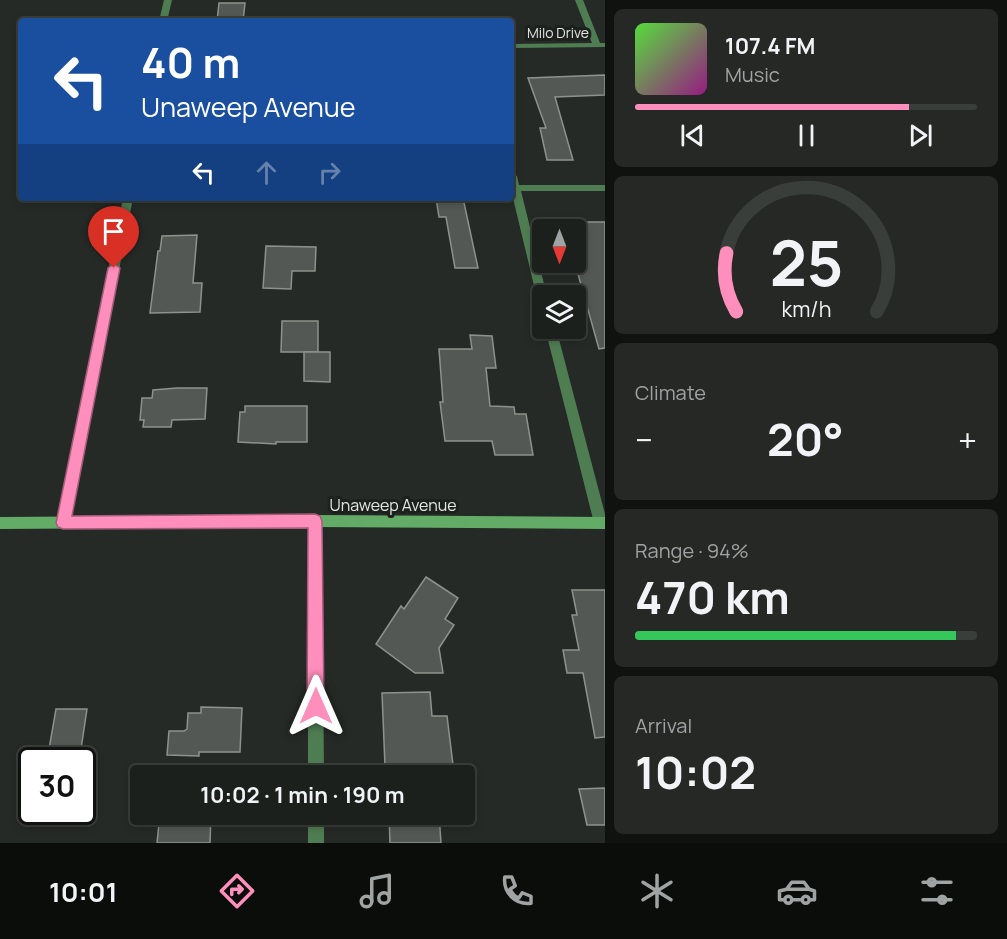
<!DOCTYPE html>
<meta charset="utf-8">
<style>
:root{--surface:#1c201c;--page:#252825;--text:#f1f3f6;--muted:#a0a3a3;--line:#3a3e3b;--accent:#fe8ebb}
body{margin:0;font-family:Manrope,sans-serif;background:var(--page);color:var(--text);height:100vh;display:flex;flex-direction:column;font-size:22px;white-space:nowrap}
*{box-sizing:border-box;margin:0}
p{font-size:20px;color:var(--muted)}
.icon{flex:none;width:33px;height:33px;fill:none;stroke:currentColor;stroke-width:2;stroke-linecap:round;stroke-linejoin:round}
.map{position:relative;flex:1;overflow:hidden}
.drawer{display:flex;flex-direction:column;gap:9px;padding:9px;background:#0f120f;width:402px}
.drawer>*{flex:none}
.top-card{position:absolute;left:18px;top:18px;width:496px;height:183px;border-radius:6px;box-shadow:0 3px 9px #0003,0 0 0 2px var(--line);background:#1a4fa0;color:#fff;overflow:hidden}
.needle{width:39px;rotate:180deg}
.tools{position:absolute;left:532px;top:219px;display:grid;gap:12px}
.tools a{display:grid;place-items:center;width:54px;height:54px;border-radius:6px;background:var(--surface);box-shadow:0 3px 9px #0003,0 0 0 2px var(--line);font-size:30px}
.speed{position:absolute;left:18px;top:747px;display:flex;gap:12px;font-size:30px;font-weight:700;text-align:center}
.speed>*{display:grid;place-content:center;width:78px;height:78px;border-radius:50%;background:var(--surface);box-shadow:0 3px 9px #0003,0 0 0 2px var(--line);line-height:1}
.speed .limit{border:3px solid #111;border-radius:9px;background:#fff;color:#111}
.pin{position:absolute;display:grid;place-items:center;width:51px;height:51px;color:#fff;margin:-62px -26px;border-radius:50% 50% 50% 0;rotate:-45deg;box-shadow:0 0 6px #0007}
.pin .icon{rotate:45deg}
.me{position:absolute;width:66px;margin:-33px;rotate:0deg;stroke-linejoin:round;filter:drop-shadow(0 0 4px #0008)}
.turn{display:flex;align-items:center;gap:21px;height:126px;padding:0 24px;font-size:27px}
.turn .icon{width:78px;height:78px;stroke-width:2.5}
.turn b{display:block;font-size:42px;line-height:51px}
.lanes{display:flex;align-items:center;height:57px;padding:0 24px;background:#0003;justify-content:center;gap:30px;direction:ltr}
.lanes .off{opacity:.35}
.big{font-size:45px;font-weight:700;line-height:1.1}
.drawer .tile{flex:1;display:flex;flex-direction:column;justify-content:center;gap:9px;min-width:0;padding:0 21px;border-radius:9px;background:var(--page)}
.drawer .dial{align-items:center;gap:0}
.dial svg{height:156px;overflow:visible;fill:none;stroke:var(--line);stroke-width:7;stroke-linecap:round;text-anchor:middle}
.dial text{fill:var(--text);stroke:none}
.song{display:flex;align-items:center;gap:18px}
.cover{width:72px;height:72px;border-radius:9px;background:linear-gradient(135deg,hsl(110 70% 55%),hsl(310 70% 35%))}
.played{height:6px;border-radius:3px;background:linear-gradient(90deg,var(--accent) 80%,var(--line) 80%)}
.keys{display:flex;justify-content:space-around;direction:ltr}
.heat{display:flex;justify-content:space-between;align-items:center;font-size:33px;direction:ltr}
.charge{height:9px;border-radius:4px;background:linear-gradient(90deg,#34c759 94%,var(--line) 0)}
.trip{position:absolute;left:130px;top:765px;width:345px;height:60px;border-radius:6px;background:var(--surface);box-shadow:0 3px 9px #0003,0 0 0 2px var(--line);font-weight:700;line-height:60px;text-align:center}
.tabs{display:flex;height:96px;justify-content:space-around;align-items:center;background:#0b0d0b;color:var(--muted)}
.tabs .icon{width:42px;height:42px}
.tabs .selected{color:var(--accent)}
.tabs b{font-size:27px;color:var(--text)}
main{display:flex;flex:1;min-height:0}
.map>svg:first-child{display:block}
.building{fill:#545854;stroke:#8d928d;stroke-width:1.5}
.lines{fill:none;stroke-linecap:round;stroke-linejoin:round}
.street{fill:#4f7d52;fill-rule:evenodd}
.secondary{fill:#62ac67;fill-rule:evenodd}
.route{fill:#fe8ebb;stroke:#a55c7a;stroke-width:1.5}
.labels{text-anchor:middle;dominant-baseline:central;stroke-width:6;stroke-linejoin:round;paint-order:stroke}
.far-street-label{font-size:14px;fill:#e2e5e2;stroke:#1d211d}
.street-label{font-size:16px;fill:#e2e5e2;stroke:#1d211d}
</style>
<main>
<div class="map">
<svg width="605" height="843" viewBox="0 0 605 843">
<rect width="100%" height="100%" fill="#262a26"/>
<g class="building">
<path d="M219,3h26l-2,18h-26z"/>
<path d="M605,75v20l-50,2 18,63h-26l-7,-32h6l-18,-50z"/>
<path d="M436,198h27l15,70h-23l-9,-51h-7z"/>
<path d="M576,222h29v126l-6,1 -23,-82z"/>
<path d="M197,235l-4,48h9l-2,29 -50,1 8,-62h2l2,-15z"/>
<path d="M266,246l50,1 -1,24h-23l-1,18 -28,-1z"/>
<path d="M282,321h36v31h-37z"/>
<path d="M470,335l22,1 4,32h-10l4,38 24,1 1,7h11l7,41h-38l-3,-14h-47l-5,-39h3l-4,-53h33z"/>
<path d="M304,352h26v30l-26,-1z"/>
<path d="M177,388h30l-2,31 -33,1 -1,7h-28l1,-7h-4l2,-22h10l1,-8z"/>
<path d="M245,406h62v36h-31v2l-38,-2 2,-30h5z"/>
<path d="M426,577l32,21 -13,21 9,6 -15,23 4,25h-28l-39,-29 25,-38 3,3z"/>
<path d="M572,590h33v147l-10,1 -12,-65h-16l-4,-23h16l-7,-35h5z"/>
<path d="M430,692l2,24h15l6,49 -68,1 -3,-73z"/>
<path d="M201,707l41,1 -2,44h-41v4l-32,-1 2,-24h15l3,-2 1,-16h13z"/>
<path d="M56,709h31l-6,40h-32z"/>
<path d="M605,788v37h-18l-8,-36z"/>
<path d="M160,814h51l-1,29h-53z"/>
<path d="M389,814h50l2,29h-51z"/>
</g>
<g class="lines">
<g class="street">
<path d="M164,0h8l-5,21h-8z"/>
<path d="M575,0h8l17,43h5v4l-93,1v-4l80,-1z"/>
<path d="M512,173l5,3 2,9h86v6h-84l26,105h-4v10l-5,-4 -26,-108z"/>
<path d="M123,198h10l-63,325 -2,4 -5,2 -5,-2 -2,-4z"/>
<path d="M545,328h11l49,186v13l-4,2 -5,-2 -2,-4z"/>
<path d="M315,515l5,2 2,4 2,255h-16v-255l2,-4z"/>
<rect x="308" y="814" width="16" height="29"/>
</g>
<path class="secondary" d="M315,515l290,2v12l-290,-2 -315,2v-12z"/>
</g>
<path class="route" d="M114,263l6,5 -48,248 243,-2 5,2 2,5 2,185 -2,6 -6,3 -6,-3 -3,-6 1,-178 -245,1 -5,-2 -2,-4 52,-255z"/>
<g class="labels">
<g class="far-street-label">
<text x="558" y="32">Milo Drive</text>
</g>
<g class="street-label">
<text x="393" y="505">Unaweep Avenue</text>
</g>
</g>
</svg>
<div class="tools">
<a><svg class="needle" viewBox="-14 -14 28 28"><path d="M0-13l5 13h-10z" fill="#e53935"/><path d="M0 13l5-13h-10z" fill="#a0a3a3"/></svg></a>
<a><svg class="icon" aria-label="layers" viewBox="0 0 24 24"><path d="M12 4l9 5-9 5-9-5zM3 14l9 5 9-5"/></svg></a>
</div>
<div class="speed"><div class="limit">30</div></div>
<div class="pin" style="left:114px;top:268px;background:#d93025"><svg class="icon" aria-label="arrive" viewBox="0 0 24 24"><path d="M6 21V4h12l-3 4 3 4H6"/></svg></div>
<svg class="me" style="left:316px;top:706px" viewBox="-20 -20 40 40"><path d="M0-17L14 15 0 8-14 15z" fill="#fe8ebb" stroke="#fff" stroke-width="4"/></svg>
<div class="trip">10:02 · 1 min · 190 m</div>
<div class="top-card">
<div class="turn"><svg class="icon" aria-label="left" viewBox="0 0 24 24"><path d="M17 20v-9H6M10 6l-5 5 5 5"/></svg><div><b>40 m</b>Unaweep Avenue</div></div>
<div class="lanes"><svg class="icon" aria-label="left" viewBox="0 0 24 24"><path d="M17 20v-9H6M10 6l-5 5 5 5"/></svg><svg class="icon off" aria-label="ahead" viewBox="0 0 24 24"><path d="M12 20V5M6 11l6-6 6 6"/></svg><svg class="icon off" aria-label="right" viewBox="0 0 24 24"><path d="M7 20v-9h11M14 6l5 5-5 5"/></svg></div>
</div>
</div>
<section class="drawer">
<div class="tile">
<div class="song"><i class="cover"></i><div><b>107.4 FM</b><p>Music</p></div></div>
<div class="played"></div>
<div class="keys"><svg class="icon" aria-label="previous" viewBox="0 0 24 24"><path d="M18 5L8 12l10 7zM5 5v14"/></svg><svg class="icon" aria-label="pause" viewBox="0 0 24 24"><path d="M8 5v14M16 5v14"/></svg><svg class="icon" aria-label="next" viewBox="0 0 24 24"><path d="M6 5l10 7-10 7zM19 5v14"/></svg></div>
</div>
<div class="tile dial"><svg viewBox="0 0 100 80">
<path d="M14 69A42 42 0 1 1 86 69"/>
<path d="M14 69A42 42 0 0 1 9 39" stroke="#fe8ebb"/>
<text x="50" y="56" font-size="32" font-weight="700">25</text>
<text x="50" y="72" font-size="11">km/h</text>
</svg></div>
<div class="tile"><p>Climate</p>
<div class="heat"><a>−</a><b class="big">20°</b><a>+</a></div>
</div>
<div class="tile"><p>Range · 94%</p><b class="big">470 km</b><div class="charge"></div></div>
<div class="tile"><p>Arrival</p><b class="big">10:02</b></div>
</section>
</main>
<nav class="tabs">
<b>10:01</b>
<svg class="icon selected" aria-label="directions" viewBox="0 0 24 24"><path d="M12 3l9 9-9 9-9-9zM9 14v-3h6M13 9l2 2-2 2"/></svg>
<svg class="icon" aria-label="music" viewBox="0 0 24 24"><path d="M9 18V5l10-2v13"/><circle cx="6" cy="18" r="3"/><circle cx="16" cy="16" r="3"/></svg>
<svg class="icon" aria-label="phone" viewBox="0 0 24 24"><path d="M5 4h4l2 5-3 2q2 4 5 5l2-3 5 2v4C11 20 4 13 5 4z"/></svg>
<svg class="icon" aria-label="climate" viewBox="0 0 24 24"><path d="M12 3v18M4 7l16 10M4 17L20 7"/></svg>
<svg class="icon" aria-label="car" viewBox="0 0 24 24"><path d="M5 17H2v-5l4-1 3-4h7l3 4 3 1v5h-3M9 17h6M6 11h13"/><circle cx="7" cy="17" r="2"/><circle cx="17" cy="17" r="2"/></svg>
<svg class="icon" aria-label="filters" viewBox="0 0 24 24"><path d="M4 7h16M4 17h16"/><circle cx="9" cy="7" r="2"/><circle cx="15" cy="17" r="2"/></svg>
</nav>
